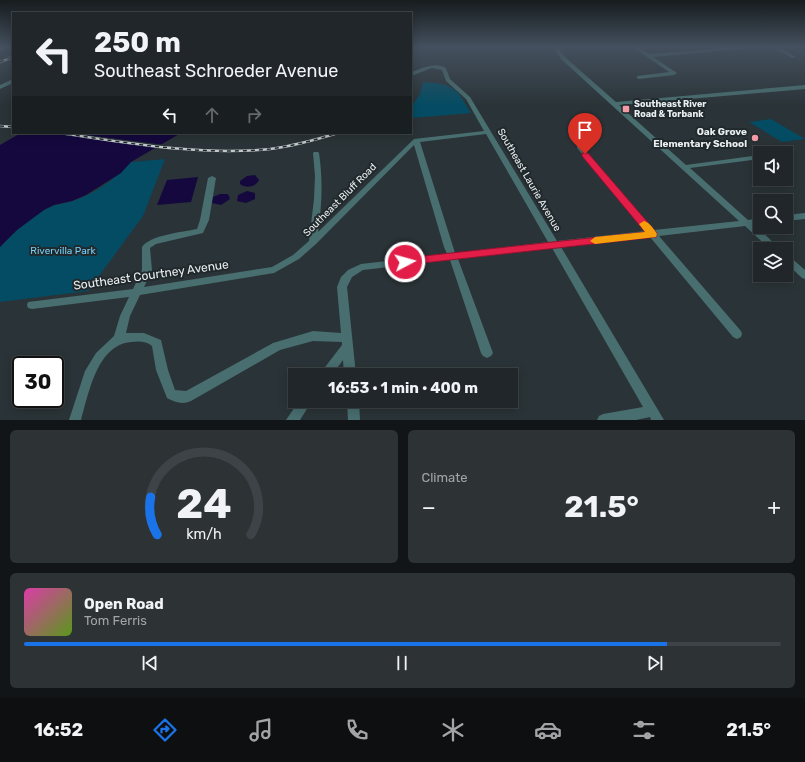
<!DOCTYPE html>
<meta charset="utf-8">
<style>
:root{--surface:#202629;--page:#2d3235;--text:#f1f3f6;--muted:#a2a5a8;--line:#3d4346;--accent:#1a73e8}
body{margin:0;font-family:Rubik,sans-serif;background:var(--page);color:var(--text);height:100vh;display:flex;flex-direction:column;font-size:15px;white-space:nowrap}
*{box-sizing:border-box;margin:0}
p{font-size:13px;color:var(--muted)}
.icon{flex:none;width:22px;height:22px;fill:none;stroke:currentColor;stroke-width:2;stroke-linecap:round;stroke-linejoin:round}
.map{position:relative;height:420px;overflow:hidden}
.side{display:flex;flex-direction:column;gap:10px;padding:10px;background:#121517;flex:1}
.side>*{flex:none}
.top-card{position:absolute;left:12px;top:12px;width:400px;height:122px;border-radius:0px;box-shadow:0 2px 10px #0003,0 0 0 1px var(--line);background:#202629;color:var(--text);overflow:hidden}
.controls{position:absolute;left:753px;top:146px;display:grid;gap:8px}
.controls a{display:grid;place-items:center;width:40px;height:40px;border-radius:0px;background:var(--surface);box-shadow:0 2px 10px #0003,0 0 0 1px var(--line);font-size:20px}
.speed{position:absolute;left:12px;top:356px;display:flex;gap:8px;font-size:20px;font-weight:700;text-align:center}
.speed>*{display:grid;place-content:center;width:52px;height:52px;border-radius:50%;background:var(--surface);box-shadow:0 2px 10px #0003,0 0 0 1px var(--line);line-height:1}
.speed .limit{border:2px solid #111;border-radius:6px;background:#fff;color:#111}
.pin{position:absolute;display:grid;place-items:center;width:34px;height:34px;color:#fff;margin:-41px -17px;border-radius:50% 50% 50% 0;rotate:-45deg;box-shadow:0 0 4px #0007}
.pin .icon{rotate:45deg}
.me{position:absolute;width:44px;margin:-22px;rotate:84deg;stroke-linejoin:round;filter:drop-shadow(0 0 3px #0008)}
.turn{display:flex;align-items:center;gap:14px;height:84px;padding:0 16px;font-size:18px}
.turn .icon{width:52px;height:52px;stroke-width:2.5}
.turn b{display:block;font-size:28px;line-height:34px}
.lanes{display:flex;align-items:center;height:38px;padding:0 16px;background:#0003;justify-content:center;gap:20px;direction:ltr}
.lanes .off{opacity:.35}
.big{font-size:30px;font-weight:700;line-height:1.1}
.side .widget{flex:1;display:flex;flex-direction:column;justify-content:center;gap:6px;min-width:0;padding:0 14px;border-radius:6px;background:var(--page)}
.side .dial{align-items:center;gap:0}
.dial svg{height:104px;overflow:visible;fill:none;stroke:var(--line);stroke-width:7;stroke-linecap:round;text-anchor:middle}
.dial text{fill:var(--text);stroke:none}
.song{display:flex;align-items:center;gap:12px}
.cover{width:48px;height:48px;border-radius:6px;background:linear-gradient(135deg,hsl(320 70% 55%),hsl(90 70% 35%))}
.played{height:4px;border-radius:2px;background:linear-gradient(90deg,var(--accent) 85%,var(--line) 85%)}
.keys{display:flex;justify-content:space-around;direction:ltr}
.heat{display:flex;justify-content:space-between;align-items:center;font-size:22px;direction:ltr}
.side .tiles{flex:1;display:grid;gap:10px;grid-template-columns:1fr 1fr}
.widget:last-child{grid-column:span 2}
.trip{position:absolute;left:288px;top:368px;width:230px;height:40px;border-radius:0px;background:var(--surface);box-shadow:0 2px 10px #0003,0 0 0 1px var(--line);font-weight:700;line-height:40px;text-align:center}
.tabs{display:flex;height:64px;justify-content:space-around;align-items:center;background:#0d0f10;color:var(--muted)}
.tabs .icon{width:28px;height:28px}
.tabs .on{color:var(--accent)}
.tabs b{font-size:18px;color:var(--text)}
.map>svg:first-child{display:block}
.green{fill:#044c63}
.water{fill:#14083e}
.pier{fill:#2a3337}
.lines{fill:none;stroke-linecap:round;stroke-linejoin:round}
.minor{fill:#486e6f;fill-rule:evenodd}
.major{fill:#56a9ac;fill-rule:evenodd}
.rail-casing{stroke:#c2c9cb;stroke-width:2.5}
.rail{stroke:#21292d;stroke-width:1.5;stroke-dasharray:4;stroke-linecap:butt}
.route{fill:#e11d48;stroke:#92132f}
.slow{fill:#f59e0b}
.poi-dot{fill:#f39aa7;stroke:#21292d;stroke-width:1.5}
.labels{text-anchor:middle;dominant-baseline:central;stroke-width:4;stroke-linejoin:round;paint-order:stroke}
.far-poi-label{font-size:9px;font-weight:bold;fill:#e9eff1;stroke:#21292d;text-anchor:start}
.poi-label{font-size:10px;font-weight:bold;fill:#e9eff1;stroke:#21292d;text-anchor:end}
.street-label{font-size:10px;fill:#e9eff1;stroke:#21292d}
.park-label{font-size:10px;fill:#76cff4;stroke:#21292d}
.near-street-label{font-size:12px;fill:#e9eff1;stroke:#21292d}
</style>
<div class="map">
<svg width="805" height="420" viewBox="0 0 805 420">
<rect width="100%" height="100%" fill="#2a3337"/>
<g class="green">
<path d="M423,82c30,2 33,5 48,31l-60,5v-11l9,-13z"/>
<path d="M771,119l34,20 -23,3 -33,-20z"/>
<path d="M165,159l-22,57 -55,75 -88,11v-55c12,-13 28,-28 44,-37 9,-6 19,-6 29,-9 22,-8 42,-22 58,-39z"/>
</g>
<g class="water">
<path d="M21,133h160l-50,29 -10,11 -35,22 -14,6 -18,4 -10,5 -27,20 -17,17v-102z"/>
<path d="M255,175l4,5c-3,7 -13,9 -19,4v-3l7,-5z"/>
<path d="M198,177l-7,25 -34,3 10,-25z"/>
<path d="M247,191l8,2v6l-9,4 -9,-2 1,-6z"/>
<path d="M220,194h8l2,5 -9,6 -9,-2 1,-6z"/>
</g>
<path class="pier" d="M55,133h15l95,12 -3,1z"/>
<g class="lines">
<g class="minor">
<path d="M3,47h8l-11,4v-3z"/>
<path d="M553,47h5l7,10 51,45 189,-17v4l-186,16 67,60 74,-10v4l-70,9 58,52 12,-2v6h-6l26,25h-10l-25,-23 -86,10 82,95 1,3 -1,3 -4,2 -4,-2 -83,-100 -89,10 103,173h-13l-1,-3 -14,3h-39l2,-4 4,-2 40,-7 -91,-159 -94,11 35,94 -2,3 -4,2 -4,-2 -2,-3 -31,-93 -87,10 -11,7 -5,10 9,88h-12l-1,-15 -11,15h-13l23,-30v-3l-29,-1 -33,9 -89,51c-9,4 -16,1 -24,-3l-11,-28 -4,-24c-6,-5 -13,-5 -21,-4 -34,3 -42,51 -50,78h-12l16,-49 11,-18 18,-17 6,-20 9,-19 -97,12 -4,-1 -1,-3 1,-3 105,-13 9,-19v-23c8,-12 41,-15 55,-18l3,-9 8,-42 4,-2 4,2 -7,42 -6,13 -47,11 -6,4 2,22 -8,17 128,-20 21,-12 16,-14 5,-42 1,-23 -2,-23 1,-1h4l1,1c4,27 3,52 -1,79l96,-93 70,-8 -18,-32 -20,-18 -4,-11 -10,-2 -21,8v-4c10,-3 25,-11 35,-4l4,11 20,18 87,144 88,-10 -68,-83v-2h4l73,84 85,-9 -178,-162zM486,134l62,108 -93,11 -35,-111zM414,145l30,102 3,7 -86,10 -13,6 -7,7 -4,10 4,46 -28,-2 -40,12 -87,48 -11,-1 -7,-20 -7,-30 -17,-7h-18l4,-17 10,-21 134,-22 25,-14 17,-15z"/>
<path d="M633,47h6l10,7 90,-7h25l-111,10 24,16 -3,2 -35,4 -2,-1v-2l32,-4z"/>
<path d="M772,47h6l18,10 -4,1z"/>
<path d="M13,79v4l-13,6v-4z"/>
<path d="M805,213v6l-19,2v-6z"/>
<path d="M786,255l3,1 16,14v9l-3,-1 -16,-15z"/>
<path d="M299,401h13l-12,19h-14z"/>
<path d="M347,401h12l1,19h-12z"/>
</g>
<path class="major" d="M0,47h3v1l-3,2z"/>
<g class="rail-casing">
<g id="rail">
<path d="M0,62l13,-5"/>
<path d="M0,126l13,1"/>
<path d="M60,133c69,10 140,23 210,16 23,-3 45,-9 68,-16"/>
</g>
</g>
<use href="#rail" class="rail"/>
</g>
<linearGradient id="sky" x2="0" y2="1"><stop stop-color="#171c1e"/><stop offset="0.44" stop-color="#44505e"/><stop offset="1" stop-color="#44505e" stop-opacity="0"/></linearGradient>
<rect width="805" height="106" fill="url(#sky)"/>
<path class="route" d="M582,153h6l68,79 1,2 -1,3 -251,28 -4,-1 -1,-2 1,-3 4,-1 240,-26 -63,-76z"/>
<path class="slow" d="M644,221c5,1 10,8 13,13l-1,3 -61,7 -5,-3 5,-4 50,-5 -6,-8z"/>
<g class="poi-dot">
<rect x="622" y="105" width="8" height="8" rx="2"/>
<circle cx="755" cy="138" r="4"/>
</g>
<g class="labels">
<g class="far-poi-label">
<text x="634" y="104">Southeast River<tspan x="634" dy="10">Road &amp; Torbank</tspan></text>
</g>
<g class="poi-label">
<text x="747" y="132">Oak Grove<tspan x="747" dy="12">Elementary School</tspan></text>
</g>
<g class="street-label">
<text transform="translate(529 180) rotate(60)">Southeast Laurie Avenue</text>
<text transform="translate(340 200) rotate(-45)">Southeast Bluff Road</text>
</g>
<g class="park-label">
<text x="63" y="251">Rivervilla Park</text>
</g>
<g class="near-street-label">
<text transform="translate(151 275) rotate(-8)">Southeast Courtney Avenue</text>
</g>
</g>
</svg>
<div class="controls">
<a><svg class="icon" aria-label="sound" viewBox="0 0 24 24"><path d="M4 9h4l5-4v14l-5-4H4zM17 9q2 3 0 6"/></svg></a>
<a><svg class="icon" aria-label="search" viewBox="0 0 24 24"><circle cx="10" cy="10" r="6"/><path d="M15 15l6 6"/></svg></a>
<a><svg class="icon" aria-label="layers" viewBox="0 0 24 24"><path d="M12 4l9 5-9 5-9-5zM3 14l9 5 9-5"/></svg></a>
</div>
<div class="speed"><div class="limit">30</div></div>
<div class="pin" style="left:585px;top:154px;background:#d93025"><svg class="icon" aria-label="arrive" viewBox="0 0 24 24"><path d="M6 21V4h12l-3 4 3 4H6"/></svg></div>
<svg class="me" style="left:405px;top:262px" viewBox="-20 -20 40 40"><circle r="17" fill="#e11d48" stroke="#fff" stroke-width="3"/><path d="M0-11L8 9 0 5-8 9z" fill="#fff"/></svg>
<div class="trip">16:53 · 1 min · 400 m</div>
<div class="top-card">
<div class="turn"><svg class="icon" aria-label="left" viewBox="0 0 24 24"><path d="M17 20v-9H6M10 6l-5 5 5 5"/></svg><div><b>250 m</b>Southeast Schroeder Avenue</div></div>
<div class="lanes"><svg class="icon" aria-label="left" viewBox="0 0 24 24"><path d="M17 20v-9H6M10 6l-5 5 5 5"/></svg><svg class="icon off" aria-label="ahead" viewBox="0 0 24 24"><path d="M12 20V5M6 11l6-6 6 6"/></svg><svg class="icon off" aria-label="right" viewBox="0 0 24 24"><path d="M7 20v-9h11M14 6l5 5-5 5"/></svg></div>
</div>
</div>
<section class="side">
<div class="tiles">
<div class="widget dial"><svg viewBox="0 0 100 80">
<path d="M14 69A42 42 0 1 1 86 69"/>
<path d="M14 69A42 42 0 0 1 9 40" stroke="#1a73e8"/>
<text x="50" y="56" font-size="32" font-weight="700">24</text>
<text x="50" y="72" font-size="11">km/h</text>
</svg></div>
<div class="widget"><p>Climate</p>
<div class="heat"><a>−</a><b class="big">21.5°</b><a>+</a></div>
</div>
<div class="widget">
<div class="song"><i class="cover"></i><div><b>Open Road</b><p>Tom Ferris</p></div></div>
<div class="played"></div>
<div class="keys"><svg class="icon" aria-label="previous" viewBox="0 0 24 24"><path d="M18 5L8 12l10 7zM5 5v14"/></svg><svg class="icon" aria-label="pause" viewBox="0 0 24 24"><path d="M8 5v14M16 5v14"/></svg><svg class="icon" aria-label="next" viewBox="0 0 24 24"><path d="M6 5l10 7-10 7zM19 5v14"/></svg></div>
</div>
</div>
</section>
<nav class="tabs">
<b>16:52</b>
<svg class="icon on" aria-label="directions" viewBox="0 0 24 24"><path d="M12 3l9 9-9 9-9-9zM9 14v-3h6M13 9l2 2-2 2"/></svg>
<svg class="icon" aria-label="music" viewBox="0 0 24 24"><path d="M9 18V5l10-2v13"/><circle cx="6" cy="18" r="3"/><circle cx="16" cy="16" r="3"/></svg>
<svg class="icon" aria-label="phone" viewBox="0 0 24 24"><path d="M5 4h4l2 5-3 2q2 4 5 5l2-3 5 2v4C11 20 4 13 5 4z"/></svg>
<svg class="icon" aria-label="climate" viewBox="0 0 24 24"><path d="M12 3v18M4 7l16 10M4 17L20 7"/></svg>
<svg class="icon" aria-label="car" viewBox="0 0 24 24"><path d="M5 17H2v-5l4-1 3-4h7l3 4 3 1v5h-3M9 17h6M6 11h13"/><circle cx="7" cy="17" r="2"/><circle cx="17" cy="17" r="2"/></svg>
<svg class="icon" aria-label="filters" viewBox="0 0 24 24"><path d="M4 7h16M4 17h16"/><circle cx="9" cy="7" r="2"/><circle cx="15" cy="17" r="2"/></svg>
<b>21.5°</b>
</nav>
